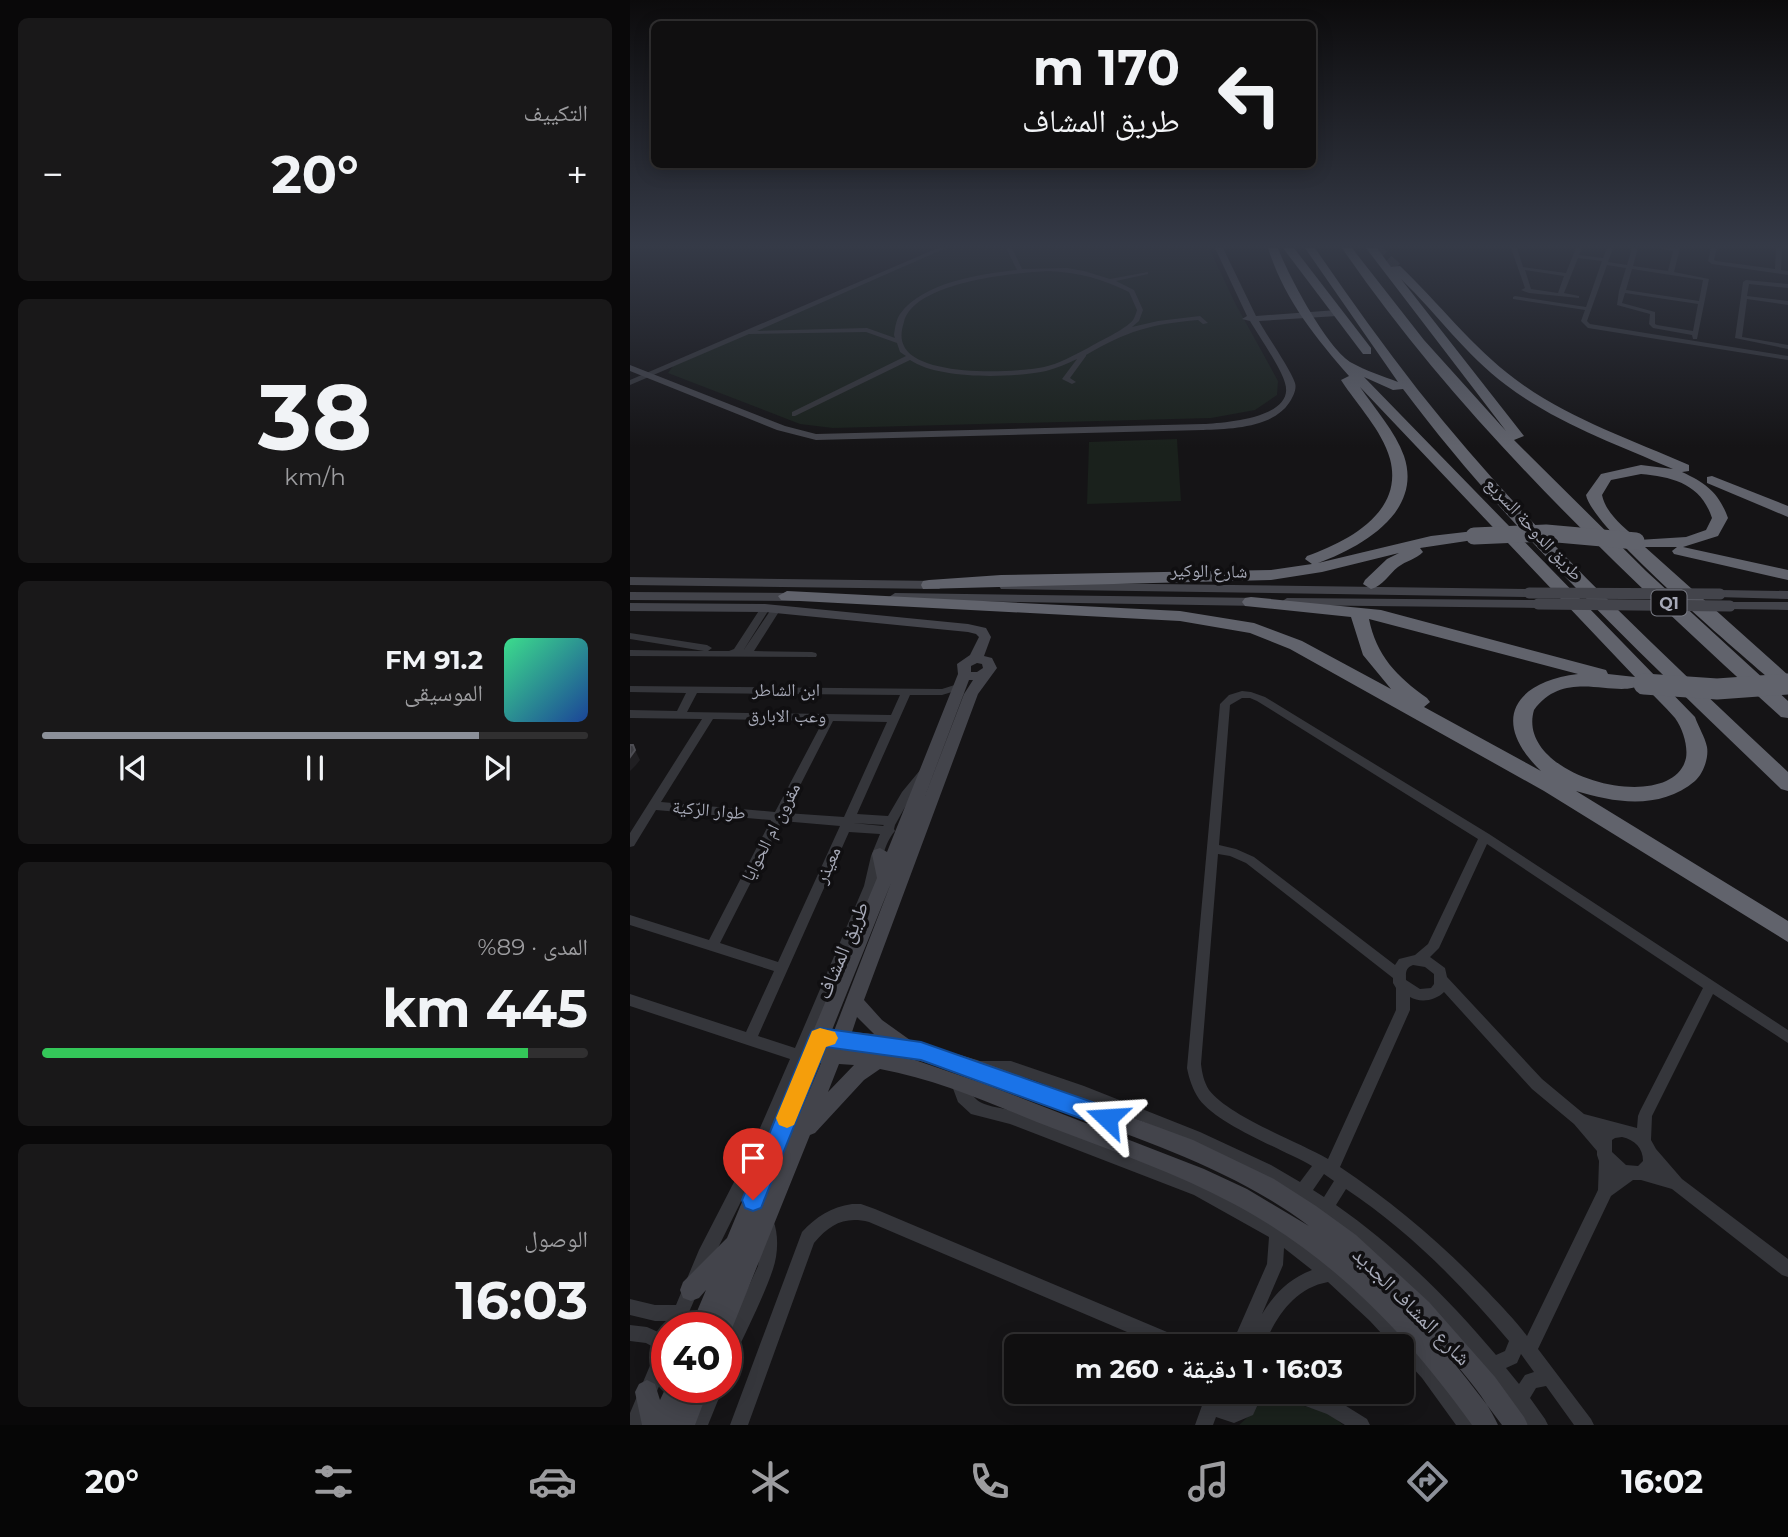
<!DOCTYPE html>
<html lang="ar">
<meta charset="utf-8">
<style>
:root{--surface:#100f10;--page:#191819;--text:#f1f3f6;--muted:#9c9c9f;--line:#302f30;--accent:#8c9099}
body{margin:0;font-family:Montserrat,"Noto Naskh Arabic",sans-serif;background:var(--page);color:var(--text);direction:rtl;height:100vh;display:flex;flex-direction:column;font-size:26px;white-space:nowrap}
*{box-sizing:border-box;margin:0}
p{font-size:23px;color:var(--muted)}
.icon{flex:none;width:38px;height:38px;fill:none;stroke:currentColor;stroke-width:2;stroke-linecap:round;stroke-linejoin:round}
.map{position:relative;flex:1;overflow:hidden;direction:ltr}
.sheet{display:flex;flex-direction:column;gap:18px;padding:18px;background:#090809;width:630px}
.sheet>*{flex:none}
.top-card{position:absolute;left:21px;top:21px;width:665px;height:147px;border-radius:10px;box-shadow:0 4px 18px #0003,0 0 0 2px var(--line);direction:rtl;background:#100f10;color:var(--text);overflow:hidden}
.speed{position:absolute;left:21px;top:1312px;display:flex;gap:14px;font-size:35px;font-weight:700;text-align:center}
.speed>*{display:grid;place-content:center;width:91px;height:91px;border-radius:50%;background:var(--surface);box-shadow:0 4px 18px #0003,0 0 0 2px var(--line);line-height:1}
.speed .limit{border:10px solid #d22;background:#fff;color:#111}
.pin{position:absolute;display:grid;place-items:center;width:60px;height:60px;color:#fff;margin:-72px -30px;border-radius:50% 50% 50% 0;rotate:-45deg;box-shadow:0 0 7px #0007}
.pin .icon{rotate:45deg}
.me{position:absolute;width:77px;margin:-38px;rotate:290deg;stroke-linejoin:round;filter:drop-shadow(0 0 5px #0008)}
.turn{display:flex;align-items:center;gap:24px;height:147px;padding:0 21px;font-size:32px}
.turn .icon{width:91px;height:91px;stroke-width:2.5}
.turn b{display:block;font-size:49px;line-height:60px}
.big{font-size:52px;font-weight:700;line-height:1.1}
.sheet .card{flex:1;display:flex;flex-direction:column;justify-content:center;gap:10px;min-width:0;padding:0 24px;border-radius:10px;background:var(--page)}
.sheet .dial{align-items:center;gap:0}
.dial b{font-size:91px;line-height:1}
.song{display:flex;align-items:center;gap:21px}
.cover{width:84px;height:84px;border-radius:10px;background:linear-gradient(135deg,hsl(150 70% 55%),hsl(220 70% 35%))}
.played{height:7px;border-radius:4px;background:linear-gradient(90deg,var(--accent) 80%,var(--line) 80%)}
.keys{display:flex;justify-content:space-around;direction:ltr}
.heat{display:flex;justify-content:space-between;align-items:center;font-size:38px;direction:ltr}
.charge{height:10px;border-radius:5px;background:linear-gradient(90deg,#34c759 89%,var(--line) 0)}
.trip{position:absolute;left:374px;top:1334px;width:410px;height:70px;border-radius:10px;background:var(--surface);box-shadow:0 4px 18px #0003,0 0 0 2px var(--line);font-weight:700;line-height:70px;text-align:center;direction:rtl}
.dock{display:flex;height:112px;justify-content:space-around;align-items:center;background:#060606;color:var(--muted)}
.dock .icon{width:49px;height:49px}
.dock .active{color:var(--accent)}
.dock b{font-size:32px;color:var(--text)}
main{display:flex;flex:1;min-height:0}
.map>svg:first-child{display:block}
.green{fill:#1a211c}
.lines{fill:none;stroke-linecap:round;stroke-linejoin:round}
.highway-tunnel{stroke:#323236;stroke-width:12;stroke-dasharray:12 6;stroke-linecap:butt}
.street{fill:#35363b;fill-rule:evenodd}
.secondary{fill:#43444b;fill-rule:evenodd}
.highway{fill:#61636c;fill-rule:evenodd}
.secondary-bridge{stroke:#43444b;stroke-width:11}
.highway-bridge-far1{stroke:#61636c;stroke-width:17}
.highway-bridge{stroke:#61636c;stroke-width:21}
.shaded-wall{fill:#201f22}
.building{fill:#3d3d42;stroke:#4e4e54;stroke-width:2}
.route{fill:#1a73e8;stroke:#114b97;stroke-width:2}
.slow{fill:#f59e0b}
.labels{text-anchor:middle;dominant-baseline:central;stroke-width:7;stroke-linejoin:round;paint-order:stroke}
.shield{fill:#100f11;stroke:#797b85;stroke-width:2}
.shield-label{font-size:16px;font-weight:bold;fill:#a6a9b7}
.street-label{font-size:18px;fill:#a6a9b7;stroke:#100f11}
.near-street-label{font-size:21px;fill:#a6a9b7;stroke:#100f11}
</style>
<main>
<div class="map">
<svg width="1158" height="1425" viewBox="0 0 1158 1425">
<rect width="100%" height="100%" fill="#151416"/>
<g class="green">
<path d="M315,248h264l26,55 43,78 -1,14 -22,15 -44,8 -378,10 -33,-4 -132,-51 5,-7z"/>
<path d="M547,439l4,62 -94,3 2,-62z"/>
<path d="M634,1396l64,16 15,13h-104l14,-13z"/>
</g>
<g class="lines">
<path class="highway-tunnel" d="M744,248l22,20"/>
<g class="street">
<path d="M308,248h8l-189,83 110,-3 28,10 -1,-3c1,-7 2,-15 6,-21 23,-32 81,-40 117,-44l-11,-22h6l10,21 45,-1 17,3 26,8 38,-7v2l-32,7 18,9 9,20 -4,11 -7,6 26,-6 42,-5 8,7 -5,1 -5,-4c-47,4 -71,11 -112,35v1l-16,22 6,4 -4,2 -10,-5 15,-20c-10,5 -20,9 -31,12 -33,7 -107,9 -136,-11l-115,56h-3v-4l114,-56 -6,-4 -3,-9 -31,-11 -117,2 -119,51v-5zM418,271c30,1 55,8 81,21l8,18c-1,3 -2,7 -4,10 -8,10 -34,21 -45,28 -14,7 -29,16 -44,19 -30,6 -121,10 -139,-19 -5,-9 -4,-16 -1,-26 10,-40 110,-49 144,-51z"/>
<path d="M881,248h6l6,19 43,6 10,-25h6l-3,7 24,3 4,-10h6l-5,14 19,3 5,-17h6l-5,18 35,5 5,-20 -16,-3h23l-6,24 35,7 -12,60h-4l-1,-4 -39,-7 -4,-4 1,-10 -33,-9 2,-14 7,-23 -19,-3 -20,56 3,3 198,32v4l-200,-32 -7,-7 4,-11 -72,-11v-2l2,-1 71,11 16,-46 -24,-3 -14,35 15,3v2l-50,-5 -8,-3 4,-2zM1002,269l71,11 -4,21 -73,-11zM895,270l39,6 -6,17 -27,-4zM995,293l73,11 -5,27 -36,-6 -2,-1v-12l-33,-9z"/>
<path d="M1081,248h6l-3,12 2,1 59,8 1,-21h6l-1,22 7,1v4l-76,-11 -4,-3z"/>
<path d="M1116,280l42,4v4l-39,-4 -2,12 41,5v4l-41,-6 -5,38 46,8v4l-53,-11 8,-56z"/>
<path d="M135,605l5,3 -27,43 29,-43 3,-1 5,3 -26,41 58,1 4,1 1,2 -1,2 -186,-1v-6l74,1 -74,-12v-6l77,12 5,3 -4,3h21l5,-2 28,-43z"/>
<path d="M331,683l5,3 -1,2 -23,7h-32l-53,119 31,2 14,-24 19,-23h8l2,3 -2,3 -19,23 -15,27 -1,4 1,2c-12,13 -15,38 -19,55l-115,275 -50,101 -29,66h-15v3l-1,-3 2,-7h-13l-25,-6v-16l25,6h21l23,-55 51,-99 40,-92 -160,-53v-12l116,38 28,-61 -144,-46v-10l79,25 62,-120 -115,-10 -22,36 -4,1v-14l72,-114 -72,-1v-8l47,1 9,-18 -56,-1v-6l312,3zM67,693l203,2 -9,20 -204,-3zM83,719l110,2 -48,91 -114,-10zM203,721l54,1 -43,95 -58,-4zM152,821l58,5 -62,136 -58,-19zM223,823l31,2 -1,1zM219,832l31,2 -9,22 -7,30 -69,162 -37,-12z"/>
<path d="M612,691l9,1 14,5 224,137 299,196v13l-75,-49 -61,122 -1,24 5,9 26,30 106,80v18l-6,-2 -110,-86 -31,-9h-8l-22,16 -73,153 53,70 3,6h-20l-28,-39 -10,2 -6,10 15,21 3,6h-20c-57,-78 -122,-154 -202,-209 -82,-56 -176,-93 -269,-127 -14,-5 -30,-12 -45,-15 -12,-3 -25,2 -37,-3l-2,-4 2,-4 5,-2h31l73,25 116,46 71,33 29,17 12,-16c-30,-17 -94,-41 -113,-67 -6,-9 -10,-20 -12,-31l33,-364 9,-9zM612,698h8l7,3 221,138 -50,105 -13,11 -16,4 -4,6 -141,-108 -18,-8 -17,-4 11,-140zM857,844l216,144 -63,123 -2,5 -1,12 -53,-14 -42,-35 -95,-102 -2,-9 -15,-11 9,-9zM588,854l12,2 16,7 147,115v5l3,5v22l-68,149c-31,-18 -98,-42 -119,-69 -5,-8 -7,-17 -8,-26zM783,965l12,2 9,7v10l-3,4 -11,1 -14,-9c0,-7 -1,-12 7,-15zM814,992l88,97 42,35 23,27v4l2,6 -1,29 -71,146c-11,-15 -26,-30 -39,-44 -45,-47 -94,-89 -148,-125l70,-157v-13c10,6 25,4 34,-5zM992,1137c13,3 21,11 21,24l-5,5 -12,-1 -14,-13v-12l3,-2zM694,1174l10,7 -10,16 -11,-7zM716,1189c62,41 115,95 163,152l-4,10 -9,4c-47,-56 -100,-108 -160,-150zM891,1354l13,18 -9,3 -6,9 -13,-16 11,-5z"/>
<path d="M328,1077l5,1c12,28 19,26 47,32l194,74 79,43 54,41 45,41 52,57 39,53 3,6h-20l-34,-47 -20,-22v-10h-9l-23,-25 -42,-39c-33,6 -52,34 -64,64h-33l36,-82 2,-27 -75,-42 -184,-71 -39,-10 -13,-12 -7,-19 2,-5zM654,1248l28,22c-23,9 -37,23 -50,44l21,-49z"/>
<path d="M222,1204h9l14,5 311,131 2,6h-28l-291,-124c-24,-6 -39,2 -55,21l-66,182h-18l72,-193c14,-15 29,-25 50,-28z"/>
<path d="M137,1217l6,3c6,14 5,35 0,49 -10,30 -28,64 -41,93l-6,2v-28l32,-70 3,-22 -2,-19 2,-5z"/>
<path d="M0,1325l17,2 20,9v31l-24,58h-13v-12l27,-64 -11,-6 -16,-2z"/>
<path d="M75,1388h18l-15,37h-18z"/>
<path d="M570,1391h18l6,11 10,3 7,-2 5,-12h18l-11,24 -19,8 -18,-6 -3,8h-18l9,-25z"/>
<path d="M648,1391h34l26,10 29,18 3,6h-25l-18,-11 -46,-17z"/>
</g>
<g class="secondary">
<path d="M585,248h8l33,68 81,-6 4,3 -4,3 -78,5c8,15 31,47 36,62 2,6 -2,14 -6,20 -17,25 -58,26 -86,27l-387,10 -39,-10 -147,-59v-6l155,61 31,8 387,-10c21,-1 93,-6 82,-41 -4,-15 -26,-47 -35,-62l-8,-2 5,-3z"/>
<path d="M0,577l309,4 6,4 -6,4 -309,-4z"/>
<path d="M375,582l524,7 6,4 -6,4 -528,-8 -2,-3 2,-3z"/>
<path d="M1090,590l68,1v8l-72,-2 -2,-3z"/>
<path d="M0,592l168,1 6,4 -6,4 -168,-1z"/>
<path d="M265,593l365,5 6,4 -6,4 -369,-6 -2,-3z"/>
<path d="M657,598l251,2 6,4 -6,4 -255,-3 -2,-3z"/>
<path d="M1100,602h58v8l-62,-1 -2,-3 2,-3z"/>
<path d="M0,603l135,1 203,20 18,4 5,9 -7,19 8,2 5,10 -19,26 -114,306 18,20 28,20 67,20 216,80 81,39 42,27 40,29 73,67 66,75 29,40 4,8h-26c-23,-31 -46,-61 -71,-89 22,25 54,59 67,89h-26c-64,-90 -141,-170 -240,-222 -56,-30 -117,-51 -177,-74 -57,-22 -114,-49 -175,-60l-16,11 -49,53 -5,2 -81,201 -3,1v-9h-36l16,-38 -7,8 -8,3 -8,-3 -3,-8 3,-8 44,-44 150,-360 -5,-24 2,-4 6,-2 7,4 71,-178 -1,-10 13,-9 9,-18 -3,-3 -8,-2 -203,-20 -135,-1zM347,663l5,1 1,4 -6,4h-6v-6zM339,680h4l-9,14 -39,102zM261,883l-57,148 -2,-1zM227,1017l17,17 -22,-2zM216,1048c84,8 145,36 223,65 84,31 168,59 240,113l-62,-37 -43,-20 -219,-85 -70,-24zM189,1063h2l-54,128zM209,1064l15,1 -26,27z"/>
<path d="M17,1380l8,4 5,16 7,-15v3h42l-14,37h-53l-7,-33 4,-8z"/>
</g>
<g class="highway">
<path d="M638,248h10c10,27 50,102 74,115 14,8 31,13 46,19l-93,-134h10c33,48 67,96 103,142 110,139 241,261 370,382v19l-7,-2c-131,-127 -268,-253 -378,-400l-10,1 -29,-13 331,340c3,9 10,20 12,30 2,11 -4,27 -12,34 -34,29 -80,22 -119,10l212,130v21l-244,-151 -254,-142 -40,-16 -70,-12 -399,-21 -3,-4 9,-5 393,20 74,12 48,18 89,48 -28,-34 -12,-38 -106,-11 -3,-4 3,-4 6,-1 130,13 225,60 2,4 27,3 -275,-290c15,22 35,44 44,69 19,56 -42,91 -86,107l113,-27 43,-5 6,2v6l-60,9 3,4c-7,7 -17,9 -25,15 -9,7 -15,19 -27,22l-8,-5 2,-4 22,-21 12,-6 -77,19 -51,8 -348,9 -2,-4 2,-4 6,-1 72,-5 270,-5 41,-6 -7,-5 2,-3c42,-15 97,-44 83,-97 -8,-29 -33,-54 -49,-79l8,-4c-34,-39 -65,-77 -81,-128zM739,619l209,55c-65,8 -88,48 -37,97l-117,-64 6,-5 -3,-4c-30,-21 -51,-43 -58,-79zM1012,683c10,12 23,23 33,35 8,11 13,28 11,40 -13,59 -172,20 -152,-48 32,-45 87,-8 108,-27z"/>
<path d="M653,248h11l77,100v6h-8z"/>
<path d="M712,248h10l72,92 82,91 -140,-183h11l14,19 9,-1c39,37 72,81 115,113 52,39 115,60 174,86v6l-7,1c24,11 37,21 46,46l-10,18 -35,11 105,23v10l-114,-26 -2,-3 5,-4h-32l143,128v16l-7,-2c-35,-31 -188,-159 -195,-194l15,-21 40,-9 32,4c-57,-25 -117,-46 -167,-84 -40,-30 -69,-71 -105,-106l123,157 -10,4 132,131 142,130v17l-7,-1c-156,-142 -320,-295 -439,-469zM1011,474c32,3 60,10 71,44l-6,12 -20,7 -48,3c-14,-13 -32,-26 -36,-45l9,-15z"/>
<path d="M1082,476l76,30v11l-81,-34v-6z"/>
</g>
<g class="secondary-bridge">
<path d="M899,593l191,1"/>
<path d="M908,604l192,2"/>
</g>
<path class="highway-bridge-far1" d="M844,536l72,-3 90,8"/>
<path class="highway-bridge" d="M1014,684l73,5 71,-5"/>
</g>
<path class="shaded-wall" d="M5,750l5,10 -4,5 -6,6v-14z"/>
<path class="building" d="M0,745h3l2,5 -5,7z"/>
<linearGradient id="sky" x2="0" y2="1"><stop stop-color="#0c0b0c"/><stop offset="0.55" stop-color="#353a47"/><stop offset="1" stop-color="#353a47" stop-opacity="0"/></linearGradient>
<rect width="1158" height="447" fill="url(#sky)"/>
<path class="route" d="M190,1028l101,14 194,68 3,8 -3,7 -8,3 -186,-68 -95,-13 -65,161 -8,3 -8,-3 -3,-8 67,-163 3,-6z"/>
<path class="slow" d="M190,1028l15,4 3,6 -3,6 -9,3 -32,78 -7,3 -8,-3 -3,-7 36,-87z"/>
<g class="labels">
<rect class="shield" x="1021.5" y="590.5" width="35" height="25" rx="5"/>
<g class="shield-label">
<text x="1039" y="603">Q1</text>
</g>
<g class="street-label">
<text transform="translate(904 529) rotate(47)">طريق الدوحة السريع</text>
<text transform="translate(579 571) rotate(1)">شارع الوكير</text>
<text x="156" y="690">ابن الشاطر</text>
<text transform="translate(157 716) rotate(1)">وعب الابارق</text>
<text transform="translate(79 810) rotate(5)">طوار الرّكية</text>
<text transform="translate(141 832) rotate(-63)">مقرون ام الحوايا</text>
<text transform="translate(198 865) rotate(-66)">معيذر</text>
</g>
<g class="near-street-label">
<text transform="translate(212 950) rotate(-67)">طريق المشاف</text>
<text transform="translate(782 1306) rotate(45)">شارع المشاف الجديد</text>
</g>
</g>
</svg>
<div class="speed"><div class="limit">40</div></div>
<div class="pin" style="left:123px;top:1200px;background:#d93025"><svg class="icon" aria-label="arrive" viewBox="0 0 24 24"><path d="M6 21V4h12l-3 4 3 4H6"/></svg></div>
<svg class="me" style="left:477px;top:1118px" viewBox="-20 -20 40 40"><path d="M0-17L14 15 0 8-14 15z" fill="#1a73e8" stroke="#fff" stroke-width="4"/></svg>
<div class="trip">16:03 · 1 دقيقة · 260 m</div>
<div class="top-card">
<div class="turn"><svg class="icon" aria-label="left" viewBox="0 0 24 24"><path d="M17 20v-9H6M10 6l-5 5 5 5"/></svg><div><b>170 m</b>طريق المشاف</div></div>
</div>
</div>
<section class="sheet">
<div class="card"><p>التكييف</p>
<div class="heat"><a>−</a><b class="big">20°</b><a>+</a></div>
</div>
<div class="card dial"><b>38</b><p>km/h</p></div>
<div class="card">
<div class="song"><i class="cover"></i><div><b>91.2 FM</b><p>الموسيقى</p></div></div>
<div class="played"></div>
<div class="keys"><svg class="icon" aria-label="previous" viewBox="0 0 24 24"><path d="M18 5L8 12l10 7zM5 5v14"/></svg><svg class="icon" aria-label="pause" viewBox="0 0 24 24"><path d="M8 5v14M16 5v14"/></svg><svg class="icon" aria-label="next" viewBox="0 0 24 24"><path d="M6 5l10 7-10 7zM19 5v14"/></svg></div>
</div>
<div class="card"><p>المدى · 89%</p><b class="big">445 km</b><div class="charge"></div></div>
<div class="card"><p>الوصول</p><b class="big">16:03</b></div>
</section>
</main>
<nav class="dock">
<b>16:02</b>
<svg class="icon active" aria-label="directions" viewBox="0 0 24 24"><path d="M12 3l9 9-9 9-9-9zM9 14v-3h6M13 9l2 2-2 2"/></svg>
<svg class="icon" aria-label="music" viewBox="0 0 24 24"><path d="M9 18V5l10-2v13"/><circle cx="6" cy="18" r="3"/><circle cx="16" cy="16" r="3"/></svg>
<svg class="icon" aria-label="phone" viewBox="0 0 24 24"><path d="M5 4h4l2 5-3 2q2 4 5 5l2-3 5 2v4C11 20 4 13 5 4z"/></svg>
<svg class="icon" aria-label="climate" viewBox="0 0 24 24"><path d="M12 3v18M4 7l16 10M4 17L20 7"/></svg>
<svg class="icon" aria-label="car" viewBox="0 0 24 24"><path d="M5 17H2v-5l4-1 3-4h7l3 4 3 1v5h-3M9 17h6M6 11h13"/><circle cx="7" cy="17" r="2"/><circle cx="17" cy="17" r="2"/></svg>
<svg class="icon" aria-label="filters" viewBox="0 0 24 24"><path d="M4 7h16M4 17h16"/><circle cx="9" cy="7" r="2"/><circle cx="15" cy="17" r="2"/></svg>
<b>20°</b>
</nav>
